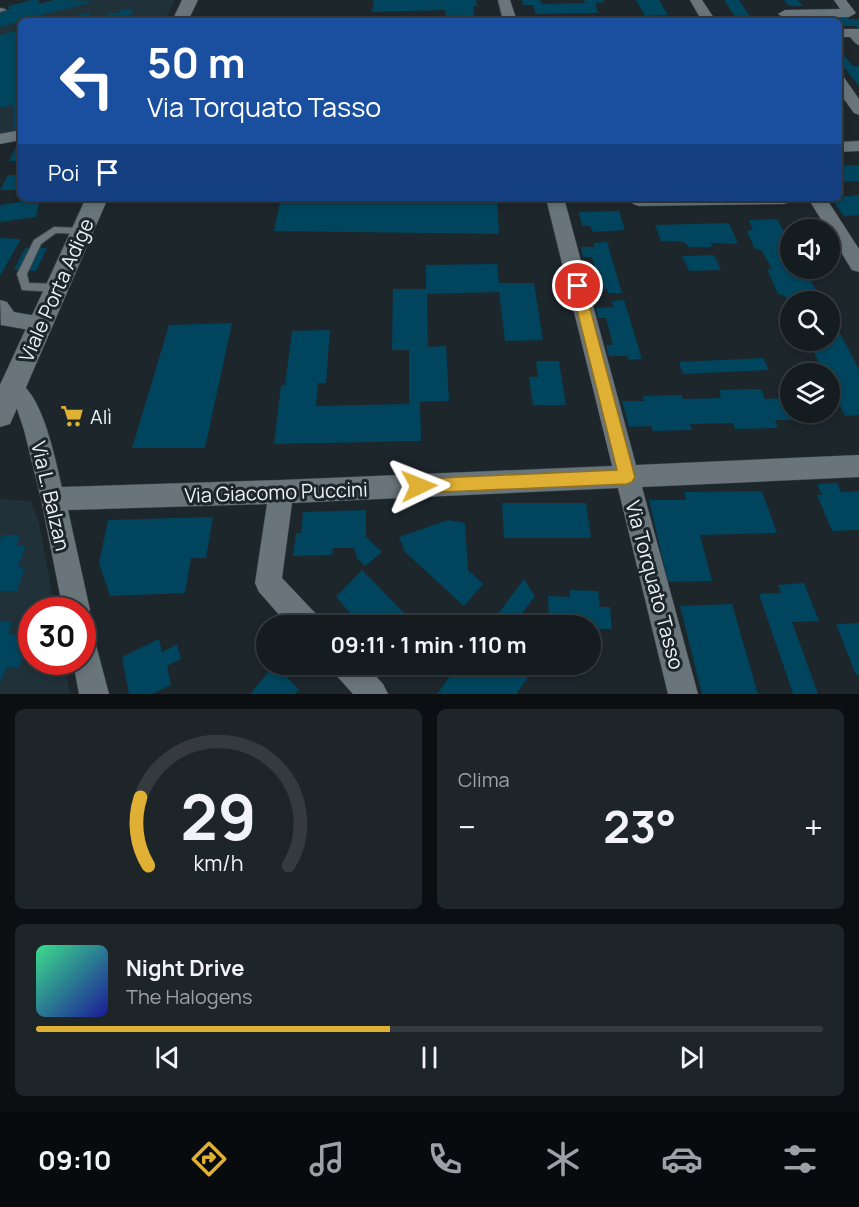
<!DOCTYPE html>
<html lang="it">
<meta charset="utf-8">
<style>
:root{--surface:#151c20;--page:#1e2529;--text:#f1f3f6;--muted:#9da1a5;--line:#343a3e;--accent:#dfb034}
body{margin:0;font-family:Manrope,sans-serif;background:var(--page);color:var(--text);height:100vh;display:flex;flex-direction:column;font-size:22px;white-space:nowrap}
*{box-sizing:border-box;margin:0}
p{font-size:20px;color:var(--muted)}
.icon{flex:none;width:33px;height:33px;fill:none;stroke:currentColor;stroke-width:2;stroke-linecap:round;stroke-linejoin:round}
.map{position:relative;height:694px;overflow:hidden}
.drawer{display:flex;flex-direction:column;gap:15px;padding:15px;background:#0c0f12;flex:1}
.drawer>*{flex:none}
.top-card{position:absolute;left:18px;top:18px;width:824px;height:183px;border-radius:9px;box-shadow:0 3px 9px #0003,0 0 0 2px var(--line);background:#1a4fa0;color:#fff;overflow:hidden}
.tools{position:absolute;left:780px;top:219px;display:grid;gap:12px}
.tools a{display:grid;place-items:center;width:60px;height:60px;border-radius:50%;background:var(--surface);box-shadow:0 3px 9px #0003,0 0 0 2px var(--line);font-size:30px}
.speed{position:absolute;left:18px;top:597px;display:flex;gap:12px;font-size:30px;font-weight:700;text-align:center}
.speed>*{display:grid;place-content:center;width:78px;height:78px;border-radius:50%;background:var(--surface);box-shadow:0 3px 9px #0003,0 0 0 2px var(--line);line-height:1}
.speed .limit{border:9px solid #d22;background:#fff;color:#111}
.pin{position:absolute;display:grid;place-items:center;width:51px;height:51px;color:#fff;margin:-26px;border:3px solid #fff;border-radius:50%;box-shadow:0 2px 6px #0007}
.me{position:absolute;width:66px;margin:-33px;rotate:88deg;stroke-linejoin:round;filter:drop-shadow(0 0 4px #0008)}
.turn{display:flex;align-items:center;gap:21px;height:126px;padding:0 30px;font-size:27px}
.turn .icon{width:78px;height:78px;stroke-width:2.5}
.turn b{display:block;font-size:42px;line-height:51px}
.then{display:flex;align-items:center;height:57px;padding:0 30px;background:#0003;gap:12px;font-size:22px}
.big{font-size:45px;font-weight:700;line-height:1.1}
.drawer .tile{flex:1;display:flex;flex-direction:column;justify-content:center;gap:9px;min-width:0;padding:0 21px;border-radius:9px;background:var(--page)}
.drawer .dial{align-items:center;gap:0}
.dial svg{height:156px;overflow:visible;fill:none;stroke:var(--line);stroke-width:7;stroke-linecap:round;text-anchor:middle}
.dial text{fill:var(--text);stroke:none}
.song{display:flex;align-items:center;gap:18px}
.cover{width:72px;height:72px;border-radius:9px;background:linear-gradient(135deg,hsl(150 70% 55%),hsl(240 70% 35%))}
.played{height:6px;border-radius:3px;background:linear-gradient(90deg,var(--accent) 45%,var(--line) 45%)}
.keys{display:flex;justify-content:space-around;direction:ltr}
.heat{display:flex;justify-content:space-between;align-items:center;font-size:33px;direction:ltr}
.drawer .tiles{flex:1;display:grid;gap:15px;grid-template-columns:1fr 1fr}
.tile:last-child{grid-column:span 2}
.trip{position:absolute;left:256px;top:615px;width:345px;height:60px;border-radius:30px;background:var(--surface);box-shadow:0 3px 9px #0003,0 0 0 2px var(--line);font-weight:700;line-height:60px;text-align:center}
.dock{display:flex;height:96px;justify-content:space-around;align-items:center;background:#080b0d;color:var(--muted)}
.dock .icon{width:42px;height:42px}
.dock .current{color:var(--accent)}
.dock b{font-size:27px;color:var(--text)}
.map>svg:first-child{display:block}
.built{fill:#203139}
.building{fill:#00455d}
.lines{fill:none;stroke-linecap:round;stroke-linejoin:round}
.service-casing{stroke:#394146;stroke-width:2}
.minor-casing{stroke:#394146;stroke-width:1}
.tertiary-casing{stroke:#394146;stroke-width:1}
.service{fill:#69757b;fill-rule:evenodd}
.minor{fill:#69757b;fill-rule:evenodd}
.tertiary{fill:#69757b;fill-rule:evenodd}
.route{fill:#dfb034;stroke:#917222;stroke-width:1.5}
.labels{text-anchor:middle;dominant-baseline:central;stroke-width:6;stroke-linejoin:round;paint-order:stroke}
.street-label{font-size:20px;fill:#ecf3f7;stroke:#1c262b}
.poi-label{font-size:20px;fill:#ecf3f7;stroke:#1c262b;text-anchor:start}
</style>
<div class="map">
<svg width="859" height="694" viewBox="0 0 859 694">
<rect width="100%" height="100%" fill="#1c262b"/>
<g class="built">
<path d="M52,0h123l-10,21h-144v110l-21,4v-122z"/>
<path d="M0,499l31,2 8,22 16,87h-23v52h32l6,32h-70z"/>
</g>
<g class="building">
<path d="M32,0h6l1,4 16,-4 41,1 -62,16 -2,4h-11l-21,6v-15l9,-3 -1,-3z"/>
<path d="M374,0h102l1,6h-4l2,12h-3l1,3h-26l-2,-11 -73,2z"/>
<path d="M522,0h18l2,4 43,-1 -1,-3h19l1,2 -9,1 3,10 -62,1 -3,-9h-10z"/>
<path d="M636,0h23l9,15 -23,1z"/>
<path d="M724,0h15l14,21h-15z"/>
<path d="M784,0h14l5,6h-14z"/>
<path d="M121,10h12l-6,11h-33v-5h12l2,-3h11z"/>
<path d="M90,12l-1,9h-32v-1z"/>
<path d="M846,15l3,4h10v11l-3,-4h-18v-5h-38l-3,-4z"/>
<path d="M12,32h9v96l-8,1v-24l-13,3v-73z"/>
<path d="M838,48l15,18h6v20l-16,-20h-5z"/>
<path d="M19,141h2l-1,20h-11z"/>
<path d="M859,165v16l-21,1v-16z"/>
<path d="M18,167h3v23h-21l8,-15h7z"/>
<path d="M859,195v20l-15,1 -13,-18z"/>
<path d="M281,198h216l2,36 -225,-3z"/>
<path d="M40,199l-4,18 -36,5v-17z"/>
<path d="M619,211l6,19 -32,2 -3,-6h-8l-3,-14z"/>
<path d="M777,219l13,24v25h14l18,34h-32v4l-5,-10 -7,-2 -11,-25h5l-10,-18 -8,-3 -7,-17 6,-1 -4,-10z"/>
<path d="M729,223l9,21 -27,-1 2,4h-24l-5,-5 -23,-1 -6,-16z"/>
<path d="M0,238l21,1 -21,37z"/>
<path d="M607,242l15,51h-14l-1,-4h-14l-4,-11h9l-6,-21h-9l-2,-10h14l-2,-4z"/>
<path d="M25,248h22l-11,23 -22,-1z"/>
<path d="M714,255l7,15 -32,1 -7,-15z"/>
<path d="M497,264l2,19h35l9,57 -38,1 -6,-49 -72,2 1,53 18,-1 3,55 -29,1 1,39 -147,3 7,-59h4l7,-54 38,-1 -4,53h-8l-2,23 93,-2v-54h-17l1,-61h33v-24z"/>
<path d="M624,300l18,59 -13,1 -2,-4h-18l-3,-11h7l-7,-27h-8l-2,-10 17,-1 -1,-6z"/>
<path d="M830,315l29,54v46l-14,1 -9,-19h-6v-23h-13l-2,-3 7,-1 -12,-26 -9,-3 29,-1z"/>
<path d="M232,323l-27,125h-73l37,-123z"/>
<path d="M763,358l6,12 -86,4 -4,-12z"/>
<path d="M536,361h23l7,44h-33l-4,-28h9z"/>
<path d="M761,389l4,10 18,-1 9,22h-17l3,8 -43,1 -2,-6 -43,1 2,6 -39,1 -2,-5 -22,1 -7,-26h22l-1,-5 39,-1 1,4 38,-1 -2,-8z"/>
<path d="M837,483l4,9 18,-1v39l-27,1 -15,-36h5l-5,-11z"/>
<path d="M762,491l15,42 -77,2 12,46 -44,1 -19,-82h37l-2,-8z"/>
<path d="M502,503h84l5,35h-87z"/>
<path d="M366,510v27l16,15 -17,14 -8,-8 -3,-10h-21l-1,7 -39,1 3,-23h5l2,-21z"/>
<path d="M213,517l-7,41h-15l-6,35 -75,3 -11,-33 9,-43z"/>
<path d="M448,520l17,3 3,47 15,14 -19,22 -59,-54 -6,-15z"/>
<path d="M2,535h18l-4,11 10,-1 -8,23h7l-8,23h-17v-50z"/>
<path d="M362,570l55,56h-55l-26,-29z"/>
<path d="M524,579l11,17 -17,23 7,7h-36z"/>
<path d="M804,583l15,38 -27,1 26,72h-25l-34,-100 22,-1 -3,-8z"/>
<path d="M570,590l28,1 2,16h10l2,22h-21v-3h-36l-1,-6h-5l-1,-24 22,1z"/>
<path d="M732,604l26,90h-56l-22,-88z"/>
<path d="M0,622h12l-4,12 23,1 -12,32h-12l-7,16z"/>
<path d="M859,623v52h-3l-20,-51z"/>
<path d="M159,639l3,13 15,-8 4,15 -14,7 4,19 -19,9h-23l-7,-37z"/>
<path d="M275,664l24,26 -4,4h-45z"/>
<path d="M400,664h23l-11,14z"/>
<path d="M459,664h66l7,8 -16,22h-79z"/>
</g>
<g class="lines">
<g class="service-casing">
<g id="service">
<path d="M0,8l5,1 1,1 -6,2z"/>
<path d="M708,18l2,1 1,2h-55l3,-2z"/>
<path d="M849,32h4l6,6v7c-4,-1 -11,-10 -10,-13z"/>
<path d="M54,227l29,1 5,3 -5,3 -27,-1 -15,11 -14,30 2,9 28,1 5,4 -5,4 -35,-2 -5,-16 17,-34z"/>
</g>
</g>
<g class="minor-casing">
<g id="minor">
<path d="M498,0h12l7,21h-14z"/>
<path d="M690,0h12l14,21h-14z"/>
<path d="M834,0h12l10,13 -7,4 -64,1 -7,-4 7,-4 55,-1z"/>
<rect x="838" y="29" width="21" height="8"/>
<path d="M838,75l5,1 16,23v16l-5,-2 -16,-22z"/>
<path d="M21,130v10l-21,4v-10z"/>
<path d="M859,141v10l-21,1v-10z"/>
<path d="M546,198h18l72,267 223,-10v22l-217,10 56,207h-30l-50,-206 -326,15 -10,75 36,38 4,10h-33l-30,-34 -4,-9 12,-79 -199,6 22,100 -4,10 -4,1v-11h-19l-22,-111 -17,-69 -7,-21 -16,-21 3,-7c35,-12 52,82 58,106l219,-7 331,-14z"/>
<path d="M631,198h162l-3,4 -6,2 -145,2 -6,-2z"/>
<path d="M808,198h18l33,51v23l-7,-2z"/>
<path d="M0,300l7,2 7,10 34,6 3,6 -3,6 -7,2 -40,-7z"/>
<path d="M82,626l10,4 17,64h-30l-6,-32h9z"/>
<path d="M331,664h34l18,20 5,10h-35l-18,-20z"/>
</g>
</g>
<g class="tertiary-casing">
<g id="tertiary">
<path d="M182,0h16l-10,21h-16z"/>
<path d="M86,198h22l-94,217 -4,9 -10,3v-42z"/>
</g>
</g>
<use href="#service" class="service"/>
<use href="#minor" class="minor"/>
<use href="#tertiary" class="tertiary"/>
</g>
<path class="route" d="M578,281l6,5 51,191 -3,5 -5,2 -208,9 -5,-2 -2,-5 2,-5 5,-2 198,-9 -46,-184z"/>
<defs>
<g id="supermarket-bare" transform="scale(1.8)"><path d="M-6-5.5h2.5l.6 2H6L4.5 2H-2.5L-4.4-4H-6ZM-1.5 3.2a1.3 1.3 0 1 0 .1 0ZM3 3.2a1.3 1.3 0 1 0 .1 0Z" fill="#dfb034" stroke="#1c262b" stroke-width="2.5" paint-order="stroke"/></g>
</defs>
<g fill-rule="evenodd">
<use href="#supermarket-bare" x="72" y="416"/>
</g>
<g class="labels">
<g class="street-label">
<text transform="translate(56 290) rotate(-66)">Viale Porta Adige</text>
<text transform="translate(276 492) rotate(-2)">Via Giacomo Puccini</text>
<text transform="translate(51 496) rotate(77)">Via L. Balzan</text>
<text transform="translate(655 585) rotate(75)">Via Torquato Tasso</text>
</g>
<g class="poi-label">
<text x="90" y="416">Alì</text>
</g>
</g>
</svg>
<div class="tools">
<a><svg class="icon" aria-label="sound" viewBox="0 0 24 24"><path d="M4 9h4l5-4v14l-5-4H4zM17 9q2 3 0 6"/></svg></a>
<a><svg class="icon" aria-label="search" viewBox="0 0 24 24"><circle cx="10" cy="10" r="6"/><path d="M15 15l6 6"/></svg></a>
<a><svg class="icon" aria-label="layers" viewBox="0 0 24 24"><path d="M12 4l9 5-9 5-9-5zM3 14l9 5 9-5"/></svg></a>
</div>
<div class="speed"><div class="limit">30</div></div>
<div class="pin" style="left:578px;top:286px;background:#d93025"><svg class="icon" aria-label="arrive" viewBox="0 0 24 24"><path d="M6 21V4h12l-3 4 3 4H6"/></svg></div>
<svg class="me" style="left:419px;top:486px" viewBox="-20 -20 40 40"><path d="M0-17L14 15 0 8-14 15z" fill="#dfb034" stroke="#fff" stroke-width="4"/></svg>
<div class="trip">09:11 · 1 min · 110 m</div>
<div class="top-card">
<div class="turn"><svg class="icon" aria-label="left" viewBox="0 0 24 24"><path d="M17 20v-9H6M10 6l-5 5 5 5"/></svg><div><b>50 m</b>Via Torquato Tasso</div></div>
<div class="then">Poi<svg class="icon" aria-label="arrive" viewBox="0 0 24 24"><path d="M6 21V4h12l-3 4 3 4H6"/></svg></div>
</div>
</div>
<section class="drawer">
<div class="tiles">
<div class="tile dial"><svg viewBox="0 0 100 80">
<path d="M14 69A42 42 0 1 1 86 69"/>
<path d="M14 69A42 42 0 0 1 10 34" stroke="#dfb034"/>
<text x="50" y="56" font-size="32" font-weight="700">29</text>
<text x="50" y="72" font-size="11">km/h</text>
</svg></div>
<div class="tile"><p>Clima</p>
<div class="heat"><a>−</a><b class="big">23°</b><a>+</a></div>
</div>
<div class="tile">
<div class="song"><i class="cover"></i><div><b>Night Drive</b><p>The Halogens</p></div></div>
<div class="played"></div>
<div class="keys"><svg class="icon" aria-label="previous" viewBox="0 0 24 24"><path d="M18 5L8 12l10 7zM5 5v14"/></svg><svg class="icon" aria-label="pause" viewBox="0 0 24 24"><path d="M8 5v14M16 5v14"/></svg><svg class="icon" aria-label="next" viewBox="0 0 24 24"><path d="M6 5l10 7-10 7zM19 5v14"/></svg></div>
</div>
</div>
</section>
<nav class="dock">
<b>09:10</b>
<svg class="icon current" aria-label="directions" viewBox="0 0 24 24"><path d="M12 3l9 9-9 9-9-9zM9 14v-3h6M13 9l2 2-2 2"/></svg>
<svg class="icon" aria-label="music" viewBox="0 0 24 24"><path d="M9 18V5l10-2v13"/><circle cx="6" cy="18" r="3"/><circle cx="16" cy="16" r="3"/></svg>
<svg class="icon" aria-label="phone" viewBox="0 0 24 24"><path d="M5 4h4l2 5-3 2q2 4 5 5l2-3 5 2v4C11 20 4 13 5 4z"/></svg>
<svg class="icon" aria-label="climate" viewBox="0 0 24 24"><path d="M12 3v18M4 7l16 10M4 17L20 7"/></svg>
<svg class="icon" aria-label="car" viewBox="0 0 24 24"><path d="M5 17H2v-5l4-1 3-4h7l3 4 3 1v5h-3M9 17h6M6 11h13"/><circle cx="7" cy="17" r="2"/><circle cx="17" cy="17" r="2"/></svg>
<svg class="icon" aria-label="filters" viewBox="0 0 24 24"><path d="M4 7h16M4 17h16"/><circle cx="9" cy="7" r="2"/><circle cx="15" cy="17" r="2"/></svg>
</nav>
